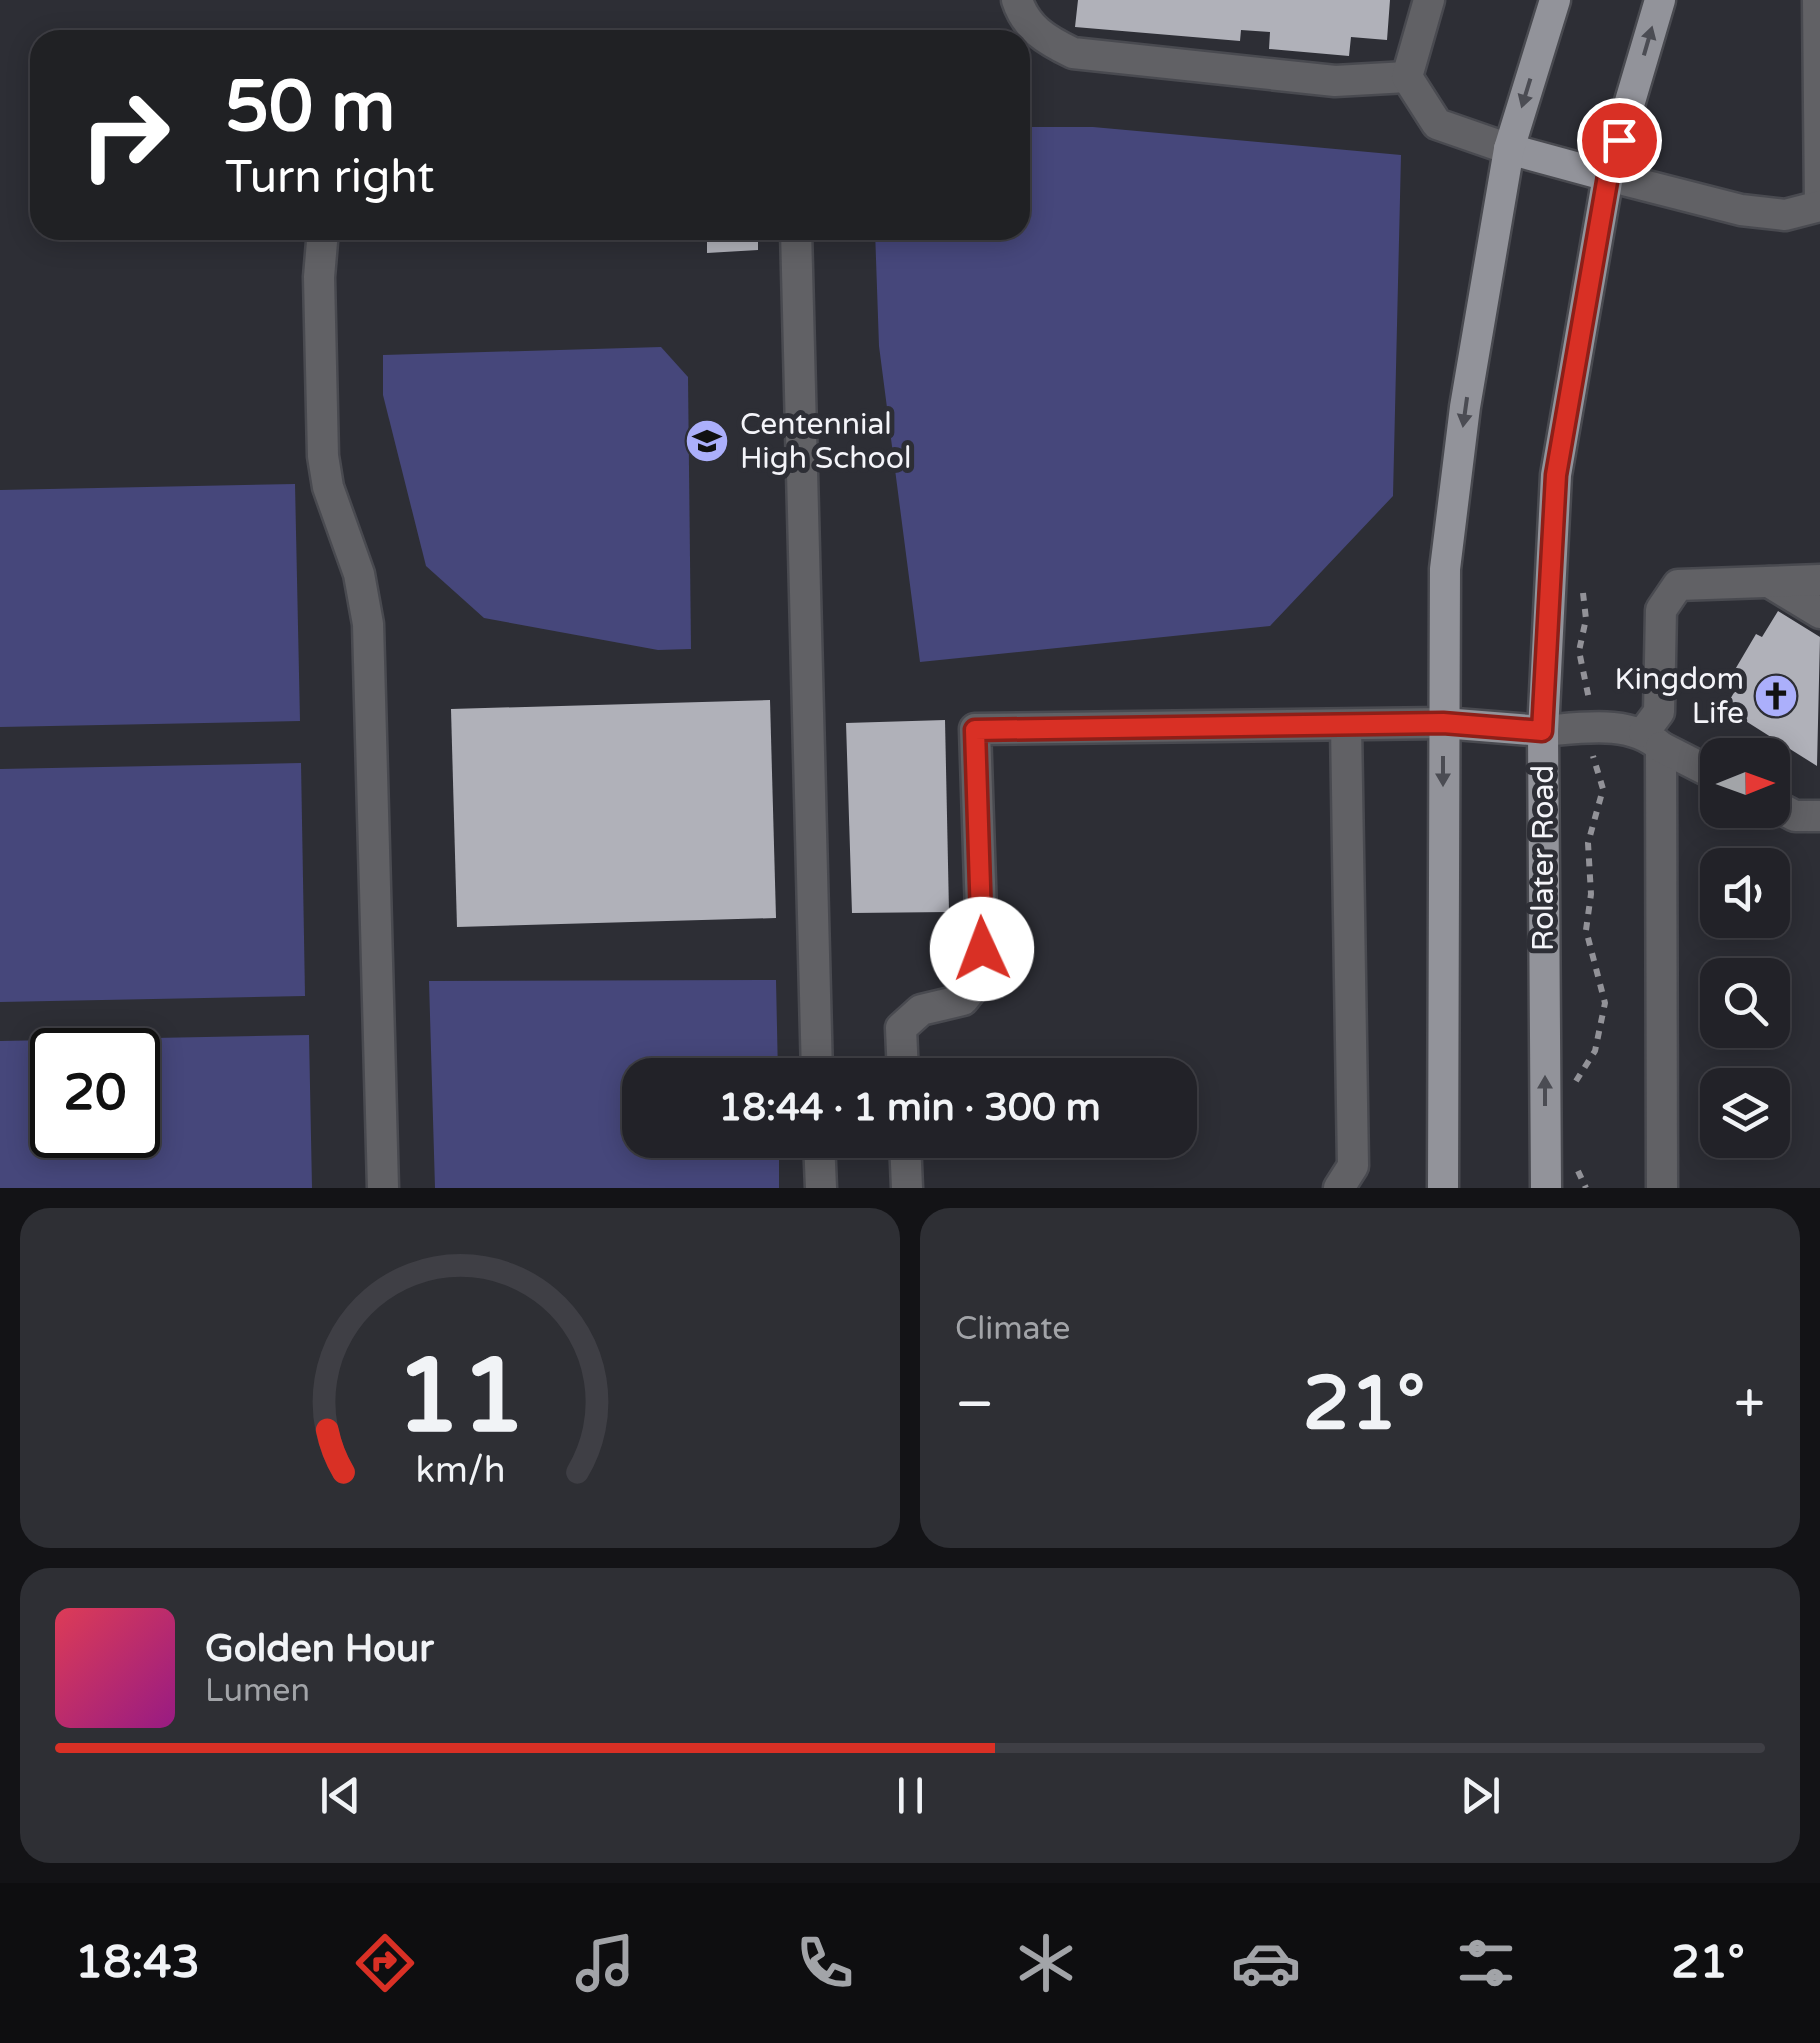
<!DOCTYPE html>
<meta charset="utf-8">
<style>
:root{--surface:#222228;--page:#2e2f34;--text:#f1f3f6;--muted:#a2a4a8;--line:#3f3f45;--accent:#d93025}
body{margin:0;font-family:"Varela Round",sans-serif;background:var(--page);color:var(--text);height:100vh;display:flex;flex-direction:column;font-size:38px;white-space:nowrap}
*{box-sizing:border-box;margin:0}
p{font-size:32px;color:var(--muted)}
.icon{flex:none;width:55px;height:55px;fill:none;stroke:currentColor;stroke-width:2;stroke-linecap:round;stroke-linejoin:round}
.map{position:relative;height:1188px;overflow:hidden}
.details{display:flex;flex-direction:column;gap:20px;padding:20px;background:#131316;flex:1}
.details>*{flex:none}
.top-card{position:absolute;left:30px;top:30px;width:1000px;height:210px;border-radius:30px;box-shadow:0 5px 25px #0003,0 0 0 2px var(--line);background:#202124;color:#fff;overflow:hidden}
.needle{width:65px;rotate:89deg}
.fabs{position:absolute;left:1700px;top:738px;display:grid;gap:20px}
.fabs a{display:grid;place-items:center;width:90px;height:90px;border-radius:20px;background:var(--surface);box-shadow:0 5px 25px #0003,0 0 0 2px var(--line);font-size:50px}
.speed{position:absolute;left:30px;top:1028px;display:flex;gap:20px;font-size:50px;font-weight:700;text-align:center}
.speed>*{display:grid;place-content:center;width:130px;height:130px;border-radius:50%;background:var(--surface);box-shadow:0 5px 25px #0003,0 0 0 2px var(--line);line-height:1}
.speed .limit{border:5px solid #111;border-radius:15px;background:#fff;color:#111}
.pin{position:absolute;display:grid;place-items:center;width:85px;height:85px;color:#fff;margin:-42px;border:5px solid #fff;border-radius:50%;box-shadow:0 2px 10px #0007}
.me{position:absolute;width:110px;margin:-55px;rotate:358deg;stroke-linejoin:round;filter:drop-shadow(0 0 8px #0008)}
.turn{display:flex;align-items:center;gap:35px;height:210px;padding:0 30px;font-size:45px}
.turn .icon{width:130px;height:130px;stroke-width:2.5}
.turn b{display:block;font-size:70px;line-height:85px}
.big{font-size:75px;font-weight:800;line-height:1.1}
.details .tile{flex:1;display:flex;flex-direction:column;justify-content:center;gap:15px;min-width:0;padding:0 35px;border-radius:30px;background:var(--page)}
.details .dial{align-items:center;gap:0}
.dial svg{height:260px;overflow:visible;fill:none;stroke:var(--line);stroke-width:7;stroke-linecap:round;text-anchor:middle}
.dial text{fill:var(--text);stroke:none}
.song{display:flex;align-items:center;gap:30px}
.cover{width:120px;height:120px;border-radius:15px;background:linear-gradient(135deg,hsl(350 70% 55%),hsl(310 70% 35%))}
.played{height:10px;border-radius:5px;background:linear-gradient(90deg,var(--accent) 55%,var(--line) 55%)}
.keys{display:flex;justify-content:space-around;direction:ltr}
.heat{display:flex;justify-content:space-between;align-items:center;font-size:55px;direction:ltr}
.details .tiles{flex:1;display:grid;gap:20px;grid-template-columns:1fr 1fr}
.tile:last-child{grid-column:span 2}
.trip{position:absolute;left:622px;top:1058px;width:575px;height:100px;border-radius:30px;background:var(--surface);box-shadow:0 5px 25px #0003,0 0 0 2px var(--line);font-weight:800;line-height:100px;text-align:center}
.menu{display:flex;height:160px;justify-content:space-around;align-items:center;background:#0e0e10;color:var(--muted)}
.menu .icon{width:70px;height:70px}
.menu .on{color:var(--accent)}
.menu b{font-size:45px;color:var(--text)}
.map>svg:first-child{display:block}
.green{fill:#46477b;fill-rule:evenodd}
.building{fill:#b0b1b9}
.lines{fill:none;stroke-linecap:round;stroke-linejoin:round}
.minor-casing{stroke:#494a50;stroke-width:35}
.major-casing{stroke:#494a50;stroke-width:35}
.path{stroke:#929298;stroke-width:6;stroke-dasharray:8 8;stroke-linecap:butt}
.minor{stroke:#616165;stroke-width:30}
.major{stroke:#92939a;stroke-width:30}
.oneway{fill:#4b4c53}
.route-casing{stroke:#8d1f18;stroke-width:25}
.route{stroke:#d93025;stroke-width:18}
.labels{text-anchor:middle;dominant-baseline:central;stroke-width:10;stroke-linejoin:round;paint-order:stroke}
.poi-label{font-size:30px;fill:#f4f4f9;stroke:#2d2e35;text-anchor:start}
.street-label{font-size:30px;fill:#f4f4f9;stroke:#2d2e35}
</style>
<div class="map">
<svg width="1820" height="1188" viewBox="0 0 1820 1188">
<rect width="100%" height="100%" fill="#2d2e35"/>
<g class="green">
<path d="M1020,127h73l308,28 -8,341 -123,130 -350,36 -41,-316 -4,-116h145z"/>
<path d="M661,347l27,30 3,272 -33,1 -174,-32 -58,-52 -43,-171v-40z"/>
<path d="M295,484l5,237 -300,6v-237z"/>
<path d="M301,763l4,233 -305,6v-233z"/>
<path d="M776,980l2,95h-138v65h139v48h-344l-6,-207z"/>
<path d="M309,1035l3,153h-312v-147zM138,1050v85h-86v-85z"/>
</g>
<g class="building">
<path d="M1078,0h312l-3,40 -36,-3 -2,19 -80,-7 1,-17 -29,-2 -1,11 -165,-14z"/>
<path d="M707,230h51v20l-51,3z"/>
<path d="M1778,611l42,26 -3,129 -92,-58 14,-24 -9,-6 26,-44 6,3z"/>
<path d="M770,700l6,218 -319,9 -6,-218z"/>
<path d="M945,720l4,192 -97,1 -6,-190z"/>
</g>
<g class="lines">
<g class="minor-casing">
<g id="minor">
<path d="M1017,0c9,28 29,40 56,53l262,28 72,-4"/>
<path d="M1429,0l-22,77 30,47 72,25"/>
<path d="M1818,0l2,206"/>
<path d="M1608,176l133,34 44,5 35,-9"/>
<path d="M323,230l-4,47 4,179 5,31 31,87 9,50 15,564"/>
<path d="M796,230l21,845"/>
<path d="M1769,582l51,31"/>
<path d="M1543,731c39,-3 87,-12 118,16l1,441"/>
<path d="M1644,732l15,-20 2,-102 17,-25 142,-5"/>
<path d="M1661,747l57,29"/>
<path d="M1772,804l23,12h25"/>
<path d="M903,1075l-2,-47 20,-18 42,-10 20,-25 -8,-246 468,-6"/>
<path d="M819,1140l2,48"/>
<path d="M905,1140l2,48"/>
<path d="M1339,1188l14,-22 -7,-441"/>
</g>
</g>
<g class="major-casing">
<g id="major">
<path d="M1509,149l99,27"/>
<path d="M1443,723l100,8"/>
<path d="M1443,1188l2,-619 20,-162 44,-258 46,-149"/>
<path d="M1546,1188l-3,-457 13,-256 52,-299 52,-176"/>
</g>
</g>
<g class="path">
<path d="M1583,593l3,26 -7,32 10,48"/>
<path d="M1576,1081l19,-30 10,-48 -19,-73 5,-36 -3,-51 15,-54 -10,-33"/>
<path d="M1578,1171l8,17"/>
</g>
<use href="#minor" class="minor"/>
<use href="#major" class="major"/>
</g>
<defs><path id="oneway-solid" d="M-6-.8H1V-3.2L6.5 0L1 3.2V.8H-6Z" transform="scale(2.5)"/></defs>
<g class="oneway">
<use href="#oneway-solid" transform="translate(1648 41) rotate(-74)"/>
<use href="#oneway-solid" transform="translate(1526 93) rotate(107)"/>
<use href="#oneway-solid" transform="translate(1465 412) rotate(98)"/>
<use href="#oneway-solid" transform="translate(1443 771) rotate(90)"/>
<use href="#oneway-solid" transform="translate(1545 1091) rotate(-90)"/>
</g>
<g class="lines">
<g class="route-casing">
<path id="route" d="M982,949l-7,-219 468,-7 99,8 14,-256 52,-299 11,-36"/>
</g>
<use href="#route" class="route"/>
</g>
<defs>
<g id="school-disc" transform="scale(2.25)"><circle r="9.5" fill="#abaffb" stroke="#2d2e35"/><path d="M0-5L7-2L0 1L-7-2ZM-4 1L0 2.5L4 1V4Q0 6-4 4Z" fill="#111"/></g>
<g id="church-disc" transform="scale(2.25)"><circle r="9.5" fill="#abaffb" stroke="#2d2e35"/><path d="M-1.2-6h2.4v3.5h3.3v2.4h-3.3V6h-2.4V-.1h-3.3v-2.4h3.3Z" fill="#111"/></g>
</defs>
<g fill-rule="evenodd">
<use href="#school-disc" x="707" y="441"/>
<use href="#church-disc" x="1776" y="696"/>
</g>
<g class="labels">
<g class="poi-label">
<text x="740" y="424">Centennial<tspan x="740" dy="34">High School</tspan></text>
<text x="1744" y="679" text-anchor="end">Kingdom<tspan x="1744" dy="34">Life</tspan></text>
</g>
<g class="street-label">
<text transform="translate(1543 858) rotate(-90)">Rolater Road</text>
</g>
</g>
</svg>
<div class="fabs">
<a><svg class="needle" viewBox="-14 -14 28 28"><path d="M0-13l5 13h-10z" fill="#e53935"/><path d="M0 13l5-13h-10z" fill="#a2a4a8"/></svg></a>
<a><svg class="icon" aria-label="sound" viewBox="0 0 24 24"><path d="M4 9h4l5-4v14l-5-4H4zM17 9q2 3 0 6"/></svg></a>
<a><svg class="icon" aria-label="search" viewBox="0 0 24 24"><circle cx="10" cy="10" r="6"/><path d="M15 15l6 6"/></svg></a>
<a><svg class="icon" aria-label="layers" viewBox="0 0 24 24"><path d="M12 4l9 5-9 5-9-5zM3 14l9 5 9-5"/></svg></a>
</div>
<div class="speed"><div class="limit">20</div></div>
<div class="pin" style="left:1619px;top:140px;background:#d93025"><svg class="icon" aria-label="arrive" viewBox="0 0 24 24"><path d="M6 21V4h12l-3 4 3 4H6"/></svg></div>
<svg class="me" style="left:982px;top:949px" viewBox="-20 -20 40 40"><circle r="19" fill="#fff"/><path d="M0-13L10 11 0 6-10 11z" fill="#d93025"/></svg>
<div class="trip">18:44 · 1 min · 300 m</div>
<div class="top-card">
<div class="turn"><svg class="icon" aria-label="right" viewBox="0 0 24 24"><path d="M7 20v-9h11M14 6l5 5-5 5"/></svg><div><b>50 m</b>Turn right</div></div>
</div>
</div>
<section class="details">
<div class="tiles">
<div class="tile dial"><svg viewBox="0 0 100 80">
<path d="M14 69A42 42 0 1 1 86 69"/>
<path d="M14 69A42 42 0 0 1 9 56" stroke="#d93025"/>
<text x="50" y="56" font-size="32" font-weight="700">11</text>
<text x="50" y="72" font-size="11">km/h</text>
</svg></div>
<div class="tile"><p>Climate</p>
<div class="heat"><a>−</a><b class="big">21°</b><a>+</a></div>
</div>
<div class="tile">
<div class="song"><i class="cover"></i><div><b>Golden Hour</b><p>Lumen</p></div></div>
<div class="played"></div>
<div class="keys"><svg class="icon" aria-label="previous" viewBox="0 0 24 24"><path d="M18 5L8 12l10 7zM5 5v14"/></svg><svg class="icon" aria-label="pause" viewBox="0 0 24 24"><path d="M8 5v14M16 5v14"/></svg><svg class="icon" aria-label="next" viewBox="0 0 24 24"><path d="M6 5l10 7-10 7zM19 5v14"/></svg></div>
</div>
</div>
</section>
<nav class="menu">
<b>18:43</b>
<svg class="icon on" aria-label="directions" viewBox="0 0 24 24"><path d="M12 3l9 9-9 9-9-9zM9 14v-3h6M13 9l2 2-2 2"/></svg>
<svg class="icon" aria-label="music" viewBox="0 0 24 24"><path d="M9 18V5l10-2v13"/><circle cx="6" cy="18" r="3"/><circle cx="16" cy="16" r="3"/></svg>
<svg class="icon" aria-label="phone" viewBox="0 0 24 24"><path d="M5 4h4l2 5-3 2q2 4 5 5l2-3 5 2v4C11 20 4 13 5 4z"/></svg>
<svg class="icon" aria-label="climate" viewBox="0 0 24 24"><path d="M12 3v18M4 7l16 10M4 17L20 7"/></svg>
<svg class="icon" aria-label="car" viewBox="0 0 24 24"><path d="M5 17H2v-5l4-1 3-4h7l3 4 3 1v5h-3M9 17h6M6 11h13"/><circle cx="7" cy="17" r="2"/><circle cx="17" cy="17" r="2"/></svg>
<svg class="icon" aria-label="filters" viewBox="0 0 24 24"><path d="M4 7h16M4 17h16"/><circle cx="9" cy="7" r="2"/><circle cx="15" cy="17" r="2"/></svg>
<b>21°</b>
</nav>
